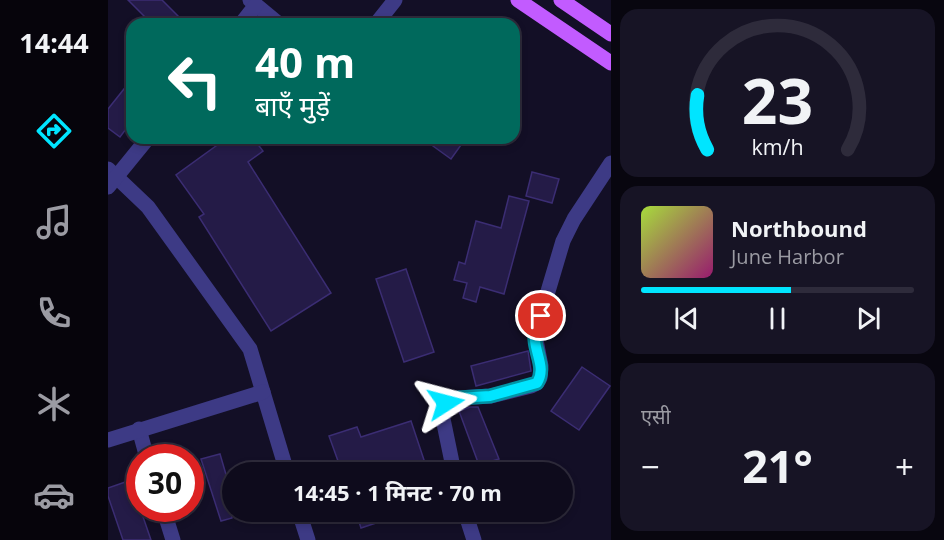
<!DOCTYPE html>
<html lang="hi">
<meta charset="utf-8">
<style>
:root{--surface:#0e0b1c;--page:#171425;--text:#f1f3f6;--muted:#9b9ba3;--line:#2e2b3b;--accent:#00e5ff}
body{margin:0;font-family:"Open Sans","Noto Sans Devanagari",sans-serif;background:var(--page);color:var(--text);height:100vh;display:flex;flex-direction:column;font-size:22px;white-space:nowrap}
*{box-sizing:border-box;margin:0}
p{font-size:20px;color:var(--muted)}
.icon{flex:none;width:33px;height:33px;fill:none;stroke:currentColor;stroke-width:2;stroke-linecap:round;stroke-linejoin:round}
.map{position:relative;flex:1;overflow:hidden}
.sheet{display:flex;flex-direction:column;gap:9px;padding:9px;background:#08060f;width:333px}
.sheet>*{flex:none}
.hud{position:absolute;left:18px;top:18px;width:394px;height:126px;border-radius:18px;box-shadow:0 3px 9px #0003,0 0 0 2px var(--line);background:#00695c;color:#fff;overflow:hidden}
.speed{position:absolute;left:18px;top:444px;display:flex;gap:12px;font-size:30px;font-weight:700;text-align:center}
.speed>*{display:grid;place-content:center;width:78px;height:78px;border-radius:50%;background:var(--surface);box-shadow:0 3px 9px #0003,0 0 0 2px var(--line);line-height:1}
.speed .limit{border:9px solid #d22;background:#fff;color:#111}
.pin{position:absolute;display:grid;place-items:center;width:51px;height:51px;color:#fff;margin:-26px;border:3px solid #fff;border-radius:50%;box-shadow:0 2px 6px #0007}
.me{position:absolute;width:66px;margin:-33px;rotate:81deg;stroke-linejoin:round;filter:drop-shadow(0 0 4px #0008)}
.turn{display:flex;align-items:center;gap:21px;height:126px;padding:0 30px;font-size:27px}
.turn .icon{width:78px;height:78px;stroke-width:2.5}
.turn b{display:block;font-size:42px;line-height:51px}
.big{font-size:45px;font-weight:700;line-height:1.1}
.sheet .card{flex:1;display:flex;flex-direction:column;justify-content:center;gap:9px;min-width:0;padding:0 21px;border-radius:18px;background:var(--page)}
.sheet .dial{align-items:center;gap:0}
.dial svg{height:156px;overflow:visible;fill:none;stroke:var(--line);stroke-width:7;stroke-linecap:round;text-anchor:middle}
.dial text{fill:var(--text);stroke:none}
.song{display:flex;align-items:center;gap:18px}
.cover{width:72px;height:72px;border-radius:9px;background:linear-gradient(135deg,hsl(80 70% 55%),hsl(320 70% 35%))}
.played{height:6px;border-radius:3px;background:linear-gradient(90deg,var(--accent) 55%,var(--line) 55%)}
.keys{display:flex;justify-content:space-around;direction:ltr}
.heat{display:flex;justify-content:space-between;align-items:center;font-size:33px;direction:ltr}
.trip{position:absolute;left:114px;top:462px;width:351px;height:60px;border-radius:30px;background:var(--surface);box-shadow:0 3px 9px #0003,0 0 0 2px var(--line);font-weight:700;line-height:60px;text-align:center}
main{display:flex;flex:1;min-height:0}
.tabs{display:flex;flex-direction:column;width:108px;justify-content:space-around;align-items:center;background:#06040b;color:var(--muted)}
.tabs .icon{width:42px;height:42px}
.tabs .current{color:var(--accent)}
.tabs b{font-size:27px;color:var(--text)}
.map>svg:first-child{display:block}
.building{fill:#241b47;stroke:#3b2d73;stroke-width:1.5}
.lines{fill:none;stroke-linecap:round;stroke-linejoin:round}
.minor{stroke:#3d3a85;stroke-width:15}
.major{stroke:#c25bff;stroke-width:15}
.route-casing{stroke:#0095a6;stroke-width:15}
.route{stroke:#00e5ff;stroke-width:10}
</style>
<main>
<nav class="tabs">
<b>14:44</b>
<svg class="icon current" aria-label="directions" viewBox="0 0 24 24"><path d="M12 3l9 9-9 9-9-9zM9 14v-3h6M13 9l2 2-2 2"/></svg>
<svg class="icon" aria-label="music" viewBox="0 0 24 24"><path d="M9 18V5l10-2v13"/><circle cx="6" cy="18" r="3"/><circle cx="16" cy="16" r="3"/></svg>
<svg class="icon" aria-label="phone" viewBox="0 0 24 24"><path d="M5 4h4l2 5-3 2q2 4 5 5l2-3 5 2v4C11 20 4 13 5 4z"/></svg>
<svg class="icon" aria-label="climate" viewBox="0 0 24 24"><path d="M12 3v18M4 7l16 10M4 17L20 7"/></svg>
<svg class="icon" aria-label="car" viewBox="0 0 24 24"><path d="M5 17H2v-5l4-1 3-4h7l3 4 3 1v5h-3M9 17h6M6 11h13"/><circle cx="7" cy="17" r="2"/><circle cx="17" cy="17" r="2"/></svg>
</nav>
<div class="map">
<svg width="503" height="540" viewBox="0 0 503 540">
<rect width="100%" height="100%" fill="#130f26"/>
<g class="building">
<path d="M20,0h34l24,24h-34z"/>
<path d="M24,79v42l-12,16 -12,-9v-19z"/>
<path d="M119,138h26l10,13 -15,11 83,131 -60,38 -72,-114 5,-3 -28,-39z"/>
<path d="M314,138h44l-15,21z"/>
<path d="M424,172l27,7 -7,24 -26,-7z"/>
<path d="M401,196l20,5 -25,93 -24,-7 -4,15 -13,-4 4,-15 -13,-3 5,-18 6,2 11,-43 25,7z"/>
<path d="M298,269l28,83 -30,10 -28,-83z"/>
<path d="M420,351l3,20 -55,15 -5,-20z"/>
<path d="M474,367l28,19 -31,44 -28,-19z"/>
<path d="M362,407h8l21,52 -20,6 -20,-54z"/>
<path d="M303,421l17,51h-86l-13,-36 28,-9 4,10z"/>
<path d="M112,454l12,41v23l-11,3 -20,-62z"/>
<path d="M23,480l9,28 11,32h-28l-15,-44v-8z"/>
<path d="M248,512h46l1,2 -42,14z"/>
</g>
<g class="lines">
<g class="minor">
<path d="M142,0l29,24"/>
<path d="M133,24l15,-19"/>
<path d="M268,24l19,-24"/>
<path d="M0,169l40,38 102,142 37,123"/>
<path d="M0,187l40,-49"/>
<path d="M31,429l8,29"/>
<path d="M0,440l155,-48"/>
<path d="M346,472l-12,-58 4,-11 12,-5 33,-2 40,-10 6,-3 3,-5 1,-12 -6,-31 28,-94 11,-22 37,-56"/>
<path d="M55,508l10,32"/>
<path d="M191,512l9,28"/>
<path d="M357,512l9,28"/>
</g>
<g class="major">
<path d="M410,0l93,63"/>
<path d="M453,0l50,34"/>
</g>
</g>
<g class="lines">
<g class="route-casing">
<path id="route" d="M338,403l12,-5 32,-2 47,-13c9,-14 -1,-28 -2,-43 -1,-8 3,-16 6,-24"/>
</g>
<use href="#route" class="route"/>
</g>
</svg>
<div class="speed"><div class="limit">30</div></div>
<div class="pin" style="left:433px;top:316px;background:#d93025"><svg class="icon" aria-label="arrive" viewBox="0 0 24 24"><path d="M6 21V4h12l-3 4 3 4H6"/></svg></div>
<svg class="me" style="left:338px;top:403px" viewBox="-20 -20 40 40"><path d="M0-17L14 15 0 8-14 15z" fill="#00e5ff" stroke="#fff" stroke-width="4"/></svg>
<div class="trip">14:45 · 1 मिनट · 70 m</div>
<div class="hud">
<div class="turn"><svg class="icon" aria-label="left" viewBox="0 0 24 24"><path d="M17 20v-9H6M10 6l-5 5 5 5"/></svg><div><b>40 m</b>बाएँ मुड़ें</div></div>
</div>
</div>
<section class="sheet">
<div class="card dial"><svg viewBox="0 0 100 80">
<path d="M14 69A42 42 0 1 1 86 69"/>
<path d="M14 69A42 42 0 0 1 9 41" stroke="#00e5ff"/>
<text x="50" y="56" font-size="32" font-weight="700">23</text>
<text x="50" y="72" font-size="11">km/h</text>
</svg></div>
<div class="card">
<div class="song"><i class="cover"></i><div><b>Northbound</b><p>June Harbor</p></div></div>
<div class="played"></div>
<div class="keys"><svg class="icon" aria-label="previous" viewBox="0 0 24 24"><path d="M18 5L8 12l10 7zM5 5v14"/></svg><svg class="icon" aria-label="pause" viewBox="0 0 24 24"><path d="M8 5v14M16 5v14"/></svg><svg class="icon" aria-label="next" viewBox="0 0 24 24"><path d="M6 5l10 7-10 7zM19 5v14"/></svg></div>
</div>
<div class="card"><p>एसी</p>
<div class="heat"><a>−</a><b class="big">21°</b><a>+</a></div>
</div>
</section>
</main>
